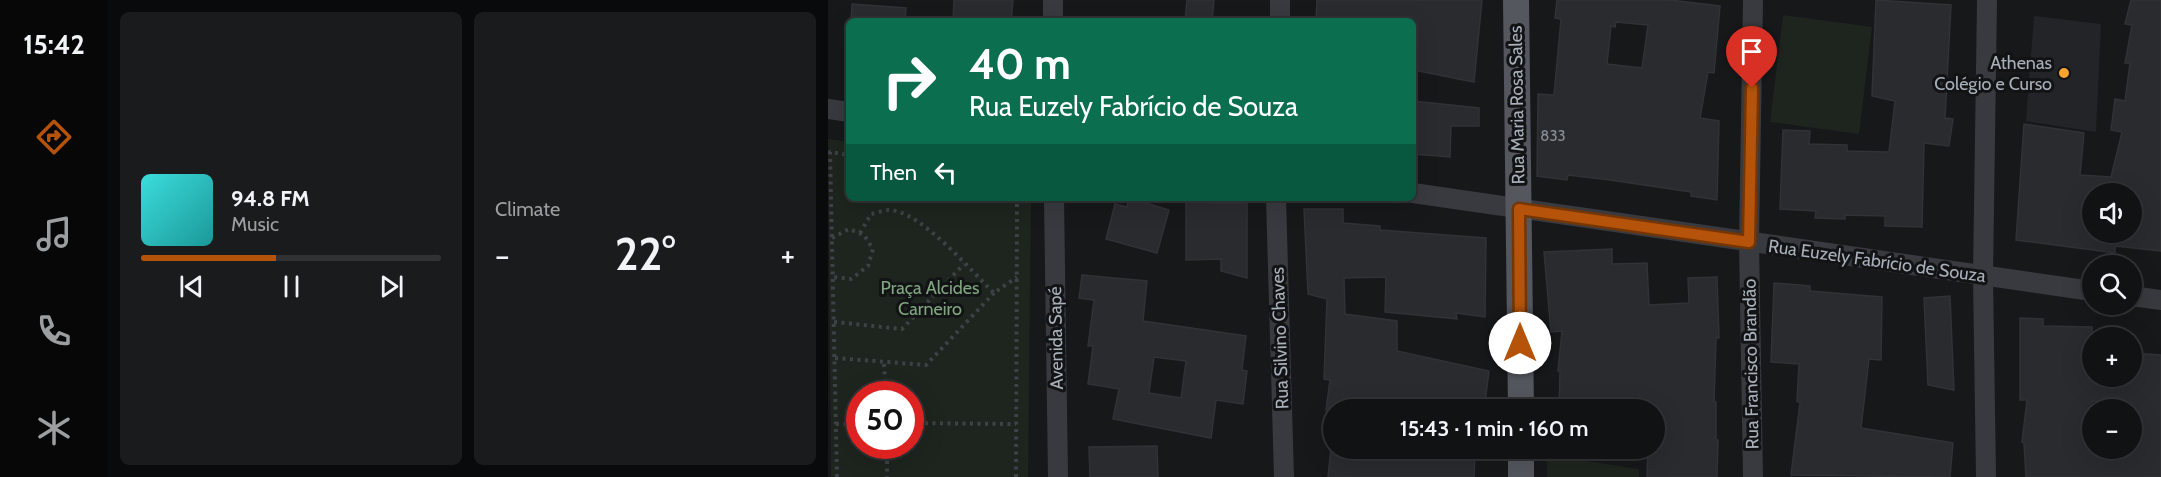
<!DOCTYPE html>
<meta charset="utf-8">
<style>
:root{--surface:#111214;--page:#1a1b1d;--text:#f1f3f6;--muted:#9c9ea0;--line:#303234;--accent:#b45309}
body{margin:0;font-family:Cabin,sans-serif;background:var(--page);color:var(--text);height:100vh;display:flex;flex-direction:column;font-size:22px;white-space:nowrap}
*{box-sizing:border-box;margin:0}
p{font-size:20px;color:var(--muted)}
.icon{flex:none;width:33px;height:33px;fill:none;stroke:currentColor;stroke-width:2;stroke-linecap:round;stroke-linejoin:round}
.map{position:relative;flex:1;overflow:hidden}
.drawer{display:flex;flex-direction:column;gap:12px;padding:12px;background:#090a0b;width:720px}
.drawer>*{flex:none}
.guide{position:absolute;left:18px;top:18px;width:570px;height:183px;border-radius:9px;box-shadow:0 6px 24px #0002,0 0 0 2px var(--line);background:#0b6e4f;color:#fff;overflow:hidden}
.controls{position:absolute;left:1254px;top:183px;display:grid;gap:12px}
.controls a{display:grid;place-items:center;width:60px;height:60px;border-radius:50%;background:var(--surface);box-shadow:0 6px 24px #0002,0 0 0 2px var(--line);font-size:30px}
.speed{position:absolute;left:18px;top:381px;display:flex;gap:12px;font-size:30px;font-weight:700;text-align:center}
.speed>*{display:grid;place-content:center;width:78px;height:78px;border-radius:50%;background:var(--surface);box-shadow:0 6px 24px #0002,0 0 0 2px var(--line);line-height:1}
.speed .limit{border:9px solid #d22;background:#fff;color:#111}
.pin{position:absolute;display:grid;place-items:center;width:51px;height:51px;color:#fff;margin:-62px -26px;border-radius:50% 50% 50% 0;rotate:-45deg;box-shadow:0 0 6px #0007}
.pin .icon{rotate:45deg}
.me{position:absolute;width:66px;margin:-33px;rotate:0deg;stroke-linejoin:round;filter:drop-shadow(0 0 4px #0008)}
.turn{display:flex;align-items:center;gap:21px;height:126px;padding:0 24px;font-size:27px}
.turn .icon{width:78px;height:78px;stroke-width:2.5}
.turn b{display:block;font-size:42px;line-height:51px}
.then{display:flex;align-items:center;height:57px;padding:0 24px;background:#0003;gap:12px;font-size:22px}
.big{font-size:45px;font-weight:600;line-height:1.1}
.drawer .card{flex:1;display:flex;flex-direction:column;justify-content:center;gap:9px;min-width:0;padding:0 21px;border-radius:9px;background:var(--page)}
.song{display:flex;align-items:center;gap:18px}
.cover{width:72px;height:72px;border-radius:9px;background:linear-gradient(135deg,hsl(180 70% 55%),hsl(180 70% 35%))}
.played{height:6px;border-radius:3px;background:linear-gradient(90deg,var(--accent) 45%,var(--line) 45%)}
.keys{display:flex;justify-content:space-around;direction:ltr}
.heat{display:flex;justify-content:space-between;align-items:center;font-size:33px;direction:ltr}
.drawer .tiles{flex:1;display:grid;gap:12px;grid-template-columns:repeat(2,1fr)}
.trip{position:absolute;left:495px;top:399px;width:342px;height:60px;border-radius:30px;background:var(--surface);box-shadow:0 6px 24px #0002,0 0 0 2px var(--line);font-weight:600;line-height:60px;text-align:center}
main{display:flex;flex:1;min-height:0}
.tabs{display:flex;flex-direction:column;width:108px;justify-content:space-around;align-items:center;background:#070708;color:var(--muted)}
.tabs .icon{width:42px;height:42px}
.tabs .active{color:var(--accent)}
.tabs b{font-size:27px;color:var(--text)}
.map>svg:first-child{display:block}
.built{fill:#232427}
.green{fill:#1d251e;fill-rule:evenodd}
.building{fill:#2a2b2e;stroke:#313236;stroke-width:1.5;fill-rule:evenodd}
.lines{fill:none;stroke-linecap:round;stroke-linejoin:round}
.path{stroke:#3e4146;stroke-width:4;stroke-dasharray:3 4.5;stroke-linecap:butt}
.minor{stroke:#383a3f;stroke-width:20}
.major{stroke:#54575e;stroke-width:26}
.route-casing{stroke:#753606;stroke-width:15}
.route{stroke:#b45309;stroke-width:10}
.poi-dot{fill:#faa430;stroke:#121315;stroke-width:2}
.labels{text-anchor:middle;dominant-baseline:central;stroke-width:6;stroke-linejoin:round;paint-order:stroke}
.number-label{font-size:15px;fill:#888e96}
.poi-label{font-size:18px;fill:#a9b0ba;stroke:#121315;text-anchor:end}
.street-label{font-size:18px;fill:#a9b0ba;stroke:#121315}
.park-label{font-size:18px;fill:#80a67f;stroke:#121315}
</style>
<main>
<nav class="tabs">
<b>15:42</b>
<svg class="icon active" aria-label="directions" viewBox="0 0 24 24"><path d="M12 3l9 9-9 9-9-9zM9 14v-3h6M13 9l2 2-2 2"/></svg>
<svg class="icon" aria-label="music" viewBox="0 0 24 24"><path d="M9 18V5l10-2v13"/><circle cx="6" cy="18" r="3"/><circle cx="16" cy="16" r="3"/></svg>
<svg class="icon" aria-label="phone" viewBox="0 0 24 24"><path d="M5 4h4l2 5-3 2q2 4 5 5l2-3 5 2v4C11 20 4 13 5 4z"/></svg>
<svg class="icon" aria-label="climate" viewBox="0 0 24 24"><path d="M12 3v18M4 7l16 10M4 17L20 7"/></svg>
</nav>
<section class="drawer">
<div class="tiles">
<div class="card">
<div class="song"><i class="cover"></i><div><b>94.8 FM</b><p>Music</p></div></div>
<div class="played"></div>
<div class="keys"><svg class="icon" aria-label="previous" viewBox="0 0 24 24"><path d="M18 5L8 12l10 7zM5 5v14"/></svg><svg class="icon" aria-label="pause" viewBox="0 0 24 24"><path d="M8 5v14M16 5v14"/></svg><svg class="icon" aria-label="next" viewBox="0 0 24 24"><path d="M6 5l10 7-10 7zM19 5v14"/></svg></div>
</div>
<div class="card"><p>Climate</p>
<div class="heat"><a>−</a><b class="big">22°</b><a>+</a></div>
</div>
</div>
</section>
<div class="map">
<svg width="1333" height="477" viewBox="0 0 1333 477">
<rect width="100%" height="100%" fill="#17181a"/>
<path class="built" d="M1206,16l67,8 -5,108 -70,-11z"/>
<g class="green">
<path d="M955,15l89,12 -13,107 -89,-12z"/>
<path d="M0,139l21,3v56h182l-3,279h-197zM32,394h50v52h-50z"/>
<path d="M719,455l92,14v8h-92z"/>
</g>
<g class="building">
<path d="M126,0h59l-2,21h-58z"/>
<path d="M359,0h27l-2,21h-27z"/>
<path d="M489,0h165l-8,82 -61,-12v-49h-97z"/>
<path d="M729,0h113l50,6 -6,67 -6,-1 -8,46 19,3 -2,79 -26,-4v-4l-81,-12 -42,-5 -1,5 -30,-4 1,-82 16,1 7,-76 -6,-1zM788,22l32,3 -6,43 -35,-4 4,-38 4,1z"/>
<path d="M1048,0l75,5 -6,113 8,1 -4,27 -25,-3 -2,84 -37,-1v-10l-40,-1v4l-30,-1 1,-7 -36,-2 3,-79 27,1 -1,13 38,1v6l42,1 6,-51 -23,-5z"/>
<path d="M1303,0h30v251l-46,-5v7l-99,-13 8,-116 60,9 -4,42 31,2 11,-45 -11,-2 4,-31 10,2 5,-38h-5l7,-38 -7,-1zM1264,194h40v38h-40z"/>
<path d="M24,4l54,4 -1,13h-54z"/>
<path d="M585,101l66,7v18h-28l-1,31 -37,-3z"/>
<path d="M301,198l40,12 -12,43 -51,-14 9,-35 12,3z"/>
<path d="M358,198h24v5h37v75l-26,-7v-12l-35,1z"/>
<path d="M476,209h39v14l37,3v4l106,8 -1,79 -29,-4 1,6 -72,-7 1,-35 -42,1 1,36 52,7v30l92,20 -5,39h-158l4,-30 -6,-1 3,-80 -19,-5z"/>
<path d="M784,249v15l35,-1 2,42 40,-2 -1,-25 29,-1 2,61h-3l-2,64h2v38h2l-1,37h-70l1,-29h6v-38h-95l1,-39h-2l4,-40 -11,1 -7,-80z"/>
<path d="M254,275l65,6 -4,40 103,15 -4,34 5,1 -4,33 -27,-4 -5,38 -98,-19 6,-30 -31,-5 5,-38h-5l6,-46 -15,-2zM326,357l32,4 -5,37 -32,-5z"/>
<path d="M946,283l36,3v5l72,6 -1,63 -12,-1 -8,69 92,15 -3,34 -159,-2 9,-72 -3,-2 2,-37 -28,-2z"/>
<path d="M1122,296l4,94 -26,-5 -4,-87z"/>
<path d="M1192,318l23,1v7l49,1v49h40v-23l29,2v122h-135l-2,-34 -2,-1 5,-42h-7zM1264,401l40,4v43h-43z"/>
<path d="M329,446l1,31h-68l-1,-30z"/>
<path d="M503,448h114l30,7 -1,22h-146z"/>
</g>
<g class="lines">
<g class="path">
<path d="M32,233l11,-19c6,-1 13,-4 18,-4 32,1 82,61 105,83l23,-16"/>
<path d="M4,238l17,-9 15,6 9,14 -5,17 -17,13 -18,-2"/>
<path d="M6,322l68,7 62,-65"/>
<path d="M7,358l91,7 68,-72"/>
<path d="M56,364l2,30"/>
<path d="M82,423l106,1"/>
<path d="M8,424h24"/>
<path d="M59,446v31"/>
<path d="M9,477l-7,-325 19,3"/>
<path d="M188,477l1,-279"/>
</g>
<g class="minor">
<path d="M225,21v-21"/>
<path d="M452,21v-21"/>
<path d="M0,109l21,3"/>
<path d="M585,193l679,98"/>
<path d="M226,198l4,279"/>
<path d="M448,198l8,279"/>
<path d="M1304,296l29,4"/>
<path d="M925,477l-4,-235 4,-242"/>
<path d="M1158,477l-3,-201 4,-276"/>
</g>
<g class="major">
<path d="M688,0l5,410"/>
<path d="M693,448v29"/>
</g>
</g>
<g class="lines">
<g class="route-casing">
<path id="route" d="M692,343l-1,-134 230,33 3,-154"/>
</g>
<use href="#route" class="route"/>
</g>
<circle class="poi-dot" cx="1236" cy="73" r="6"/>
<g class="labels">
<g class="number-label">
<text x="725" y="136">833</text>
</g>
<g class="poi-label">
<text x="1224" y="63">Athenas<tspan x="1224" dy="21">Colégio e Curso</tspan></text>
</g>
<g class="street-label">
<text transform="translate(689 105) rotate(-91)">Rua Maria Rosa Sales</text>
<text transform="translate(1049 261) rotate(8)">Rua Euzely Fabrício de Souza</text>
<text transform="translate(228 338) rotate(-91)">Avenida Sapé</text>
<text transform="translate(452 338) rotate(-92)">Rua Silvino Chaves</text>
<text transform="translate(923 364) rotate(-91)">Rua Francisco Brandão</text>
</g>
<g class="park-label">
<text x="102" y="288">Praça Alcides<tspan x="102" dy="21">Carneiro</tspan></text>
</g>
</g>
</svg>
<div class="controls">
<a><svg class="icon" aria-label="sound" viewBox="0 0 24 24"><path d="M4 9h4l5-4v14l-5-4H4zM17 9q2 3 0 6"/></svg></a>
<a><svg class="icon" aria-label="search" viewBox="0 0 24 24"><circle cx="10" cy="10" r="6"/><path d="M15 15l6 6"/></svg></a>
<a>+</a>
<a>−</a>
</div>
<div class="speed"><div class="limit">50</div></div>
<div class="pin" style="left:924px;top:88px;background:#d93025"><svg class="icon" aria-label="arrive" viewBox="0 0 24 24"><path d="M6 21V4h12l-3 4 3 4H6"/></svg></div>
<svg class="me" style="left:692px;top:343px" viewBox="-20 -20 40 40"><circle r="19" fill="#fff"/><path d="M0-13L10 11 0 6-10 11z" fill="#b45309"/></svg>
<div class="trip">15:43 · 1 min · 160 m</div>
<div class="guide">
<div class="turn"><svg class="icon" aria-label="right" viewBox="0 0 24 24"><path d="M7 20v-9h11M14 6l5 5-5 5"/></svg><div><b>40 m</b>Rua Euzely Fabrício de Souza</div></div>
<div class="then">Then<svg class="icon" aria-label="left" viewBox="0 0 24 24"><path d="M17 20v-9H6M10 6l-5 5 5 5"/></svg></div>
</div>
</div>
</main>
